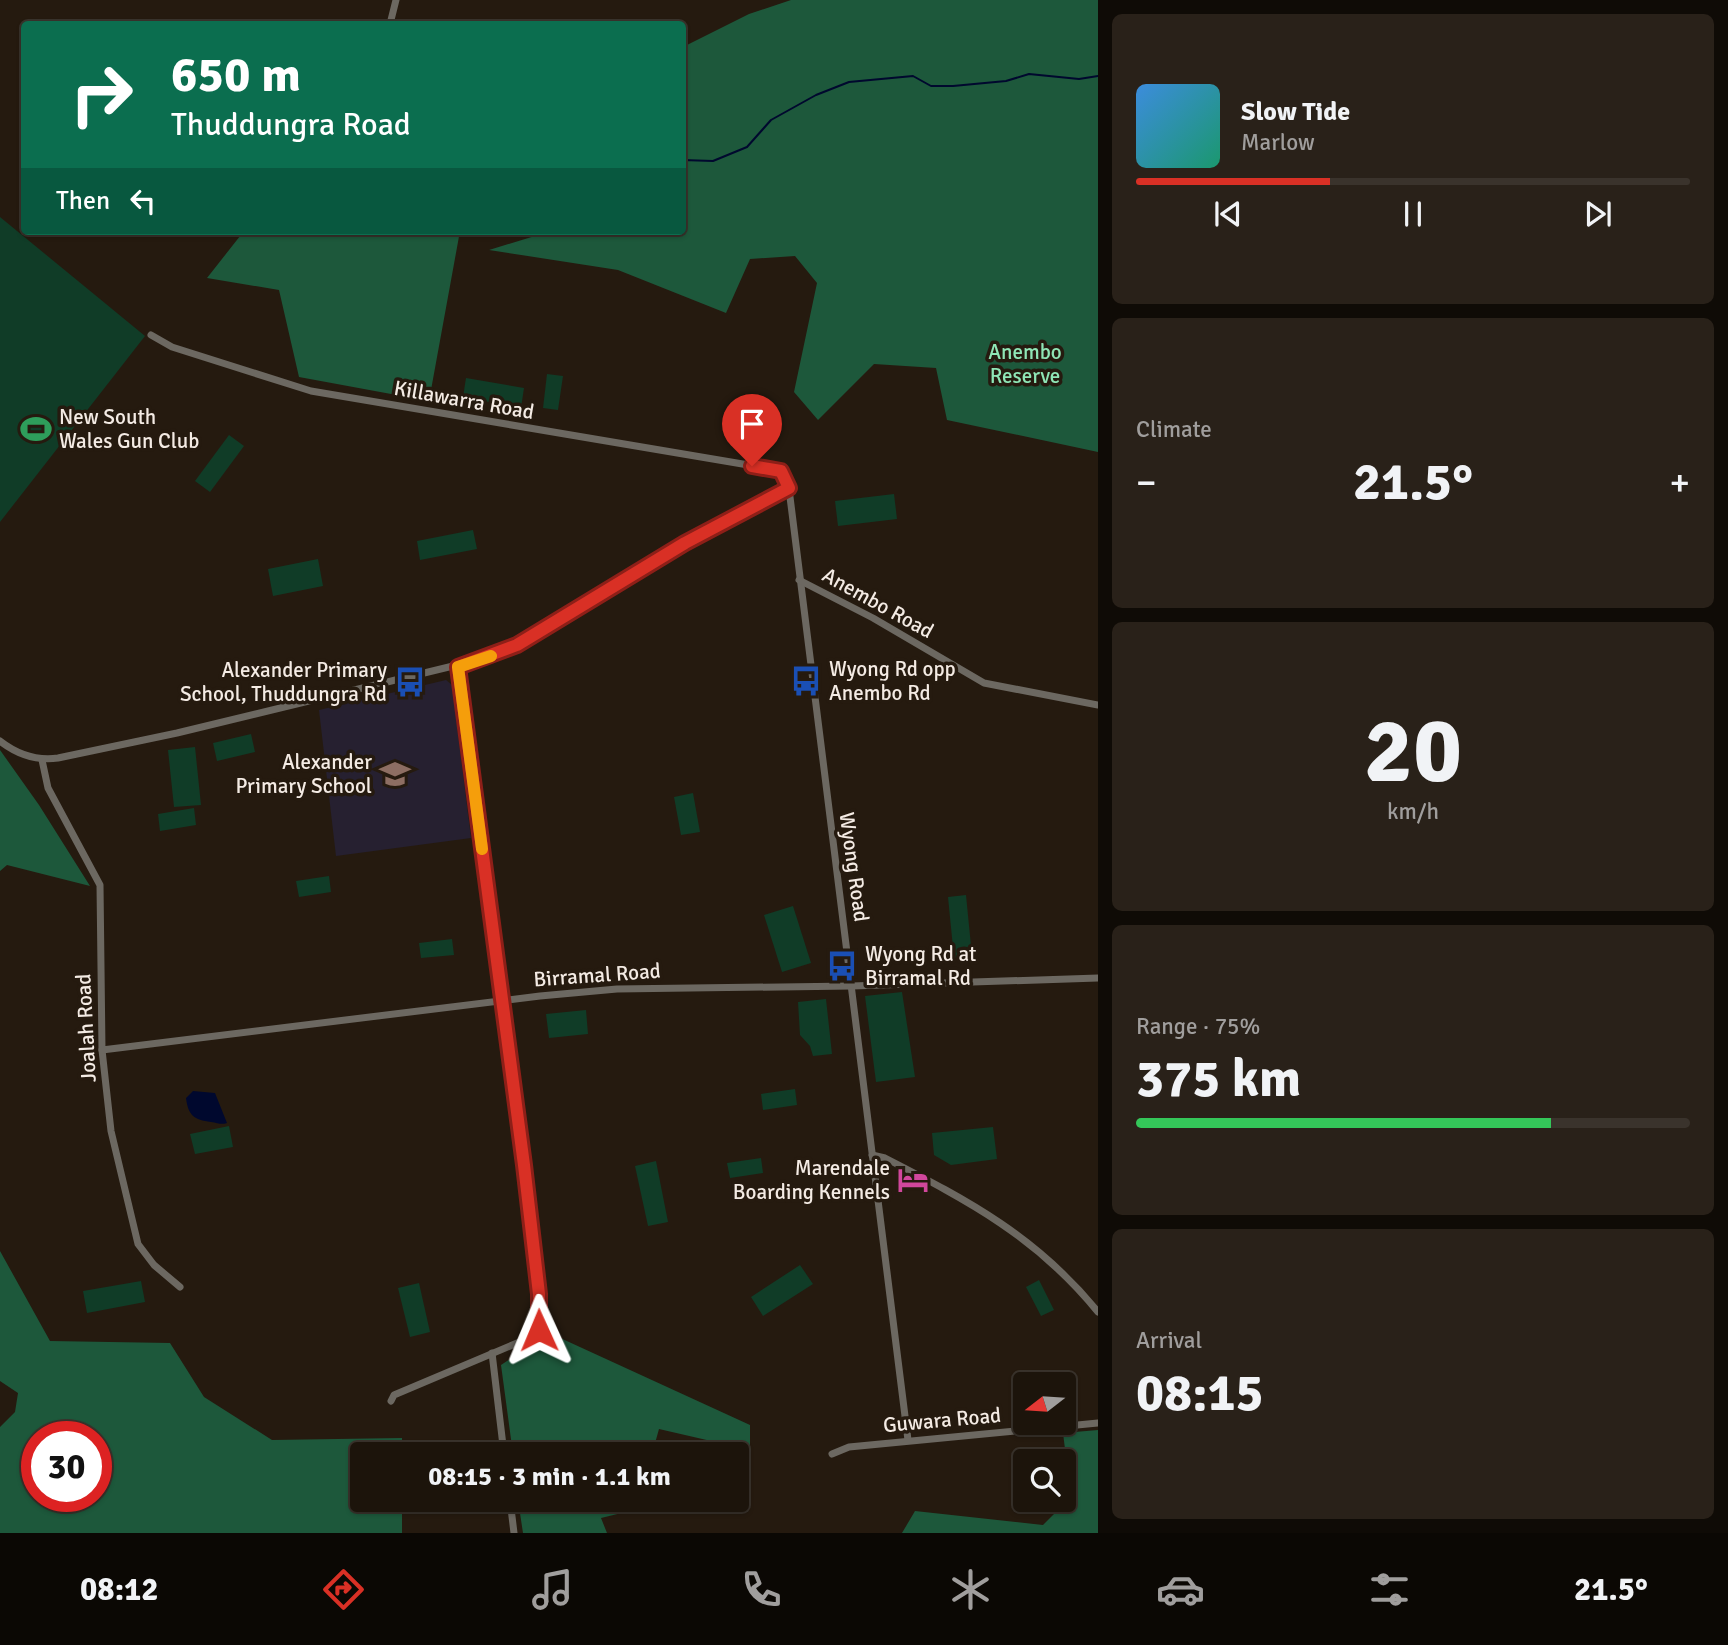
<!DOCTYPE html>
<meta charset="utf-8">
<style>
:root{--surface:#1c140b;--page:#292119;--text:#f1f3f6;--muted:#a09e9d;--line:#3a332c;--accent:#d93025}
body{margin:0;font-family:Signika,sans-serif;background:var(--page);color:var(--text);height:100vh;display:flex;flex-direction:column;font-size:26px;white-space:nowrap}
*{box-sizing:border-box;margin:0}
p{font-size:23px;color:var(--muted)}
.icon{flex:none;width:38px;height:38px;fill:none;stroke:currentColor;stroke-width:2;stroke-linecap:round;stroke-linejoin:round}
.map{position:relative;flex:1;overflow:hidden}
.details{display:flex;flex-direction:column;gap:14px;padding:14px;background:#0f0b06;width:630px}
.details>*{flex:none}
.hud{position:absolute;left:21px;top:21px;width:665px;height:214px;border-radius:7px;box-shadow:0 2px 5px #0004,0 0 0 2px var(--line);background:#0b6e4f;color:#fff;overflow:hidden}
.needle{width:46px;rotate:253deg}
.buttons{position:absolute;left:1013px;top:1372px;display:grid;gap:14px}
.buttons a{display:grid;place-items:center;width:63px;height:63px;border-radius:7px;background:var(--surface);box-shadow:0 2px 5px #0004,0 0 0 2px var(--line);font-size:35px}
.speed{position:absolute;left:21px;top:1421px;display:flex;gap:14px;font-size:35px;font-weight:700;text-align:center}
.speed>*{display:grid;place-content:center;width:91px;height:91px;border-radius:50%;background:var(--surface);box-shadow:0 2px 5px #0004,0 0 0 2px var(--line);line-height:1}
.speed .limit{border:10px solid #d22;background:#fff;color:#111}
.pin{position:absolute;display:grid;place-items:center;width:60px;height:60px;color:#fff;margin:-72px -30px;border-radius:50% 50% 50% 0;rotate:-45deg;box-shadow:0 0 7px #0007}
.pin .icon{rotate:45deg}
.me{position:absolute;width:77px;margin:-38px;rotate:359deg;stroke-linejoin:round;filter:drop-shadow(0 0 5px #0008)}
.turn{display:flex;align-items:center;gap:24px;height:147px;padding:0 35px;font-size:32px}
.turn .icon{width:91px;height:91px;stroke-width:2.5}
.turn b{display:block;font-size:49px;line-height:60px}
.then{display:flex;align-items:center;height:66px;padding:0 35px;background:#0003;gap:14px;font-size:26px}
.big{font-size:52px;font-weight:700;line-height:1.1}
.details .card{flex:1;display:flex;flex-direction:column;justify-content:center;gap:10px;min-width:0;padding:0 24px;border-radius:10px;background:var(--page)}
.details .dial{align-items:center;gap:0}
.dial b{font-size:91px;line-height:1}
.song{display:flex;align-items:center;gap:21px}
.cover{width:84px;height:84px;border-radius:10px;background:linear-gradient(135deg,hsl(210 70% 55%),hsl(160 70% 35%))}
.played{height:7px;border-radius:4px;background:linear-gradient(90deg,var(--accent) 35%,var(--line) 35%)}
.keys{display:flex;justify-content:space-around;direction:ltr}
.heat{display:flex;justify-content:space-between;align-items:center;font-size:38px;direction:ltr}
.charge{height:10px;border-radius:5px;background:linear-gradient(90deg,#34c759 75%,var(--line) 0)}
.trip{position:absolute;left:350px;top:1442px;width:399px;height:70px;border-radius:7px;background:var(--surface);box-shadow:0 2px 5px #0004,0 0 0 2px var(--line);font-weight:700;line-height:70px;text-align:center}
.tabs{display:flex;height:112px;justify-content:space-around;align-items:center;background:#0b0804;color:var(--muted)}
.tabs .icon{width:49px;height:49px}
.tabs .on{color:var(--accent)}
.tabs b{font-size:32px;color:var(--text)}
main{display:flex;flex:1;min-height:0}
.map>svg:first-child{display:block}
.education{fill:#262030}
.green{fill:#103c27}
.forest{fill:#1d583b;fill-rule:evenodd}
.water{fill:#00082e}
.lines{fill:none;stroke-linecap:round;stroke-linejoin:round}
.stream{stroke:#00082e;stroke-width:2}
.minor{stroke:#6c6861;stroke-width:7}
.route-casing{stroke:#8d1f18;stroke-width:18}
.route{stroke:#d93025;stroke-width:12}
.slow{stroke:#f59e0b;stroke-width:12}
.labels{text-anchor:middle;dominant-baseline:central;stroke-width:7;stroke-linejoin:round;paint-order:stroke}
.park-label{font-size:21px;fill:#8fe6b6;stroke:#251a0f}
.street-label{font-size:21px;fill:#f4ebe4;stroke:#251a0f}
.poi-label{font-size:21px;fill:#f4ebe4;stroke:#251a0f;text-anchor:start}
</style>
<main>
<div class="map">
<svg width="1098" height="1533" viewBox="0 0 1098 1533">
<rect width="100%" height="100%" fill="#251a0f"/>
<path class="education" d="M446,680l6,5 19,153 -135,18 -17,-146z"/>
<g class="green">
<path d="M0,217l145,119 -145,186z"/>
<path d="M547,374l16,2 -5,34 -15,-2z"/>
<path d="M466,378l58,10 -3,20 -58,-11z"/>
<path d="M229,435l15,11 -34,46 -15,-11z"/>
<path d="M894,494l3,25 -59,7 -3,-25z"/>
<path d="M473,530l4,19 -57,11 -3,-19z"/>
<path d="M318,559l5,27 -50,10 -5,-27z"/>
<path d="M251,734l4,18 -38,9 -4,-18z"/>
<path d="M195,747l6,58 -27,2 -6,-57z"/>
<path d="M693,793l7,39 -19,3 -7,-38z"/>
<path d="M194,808l2,17 -36,6 -2,-17z"/>
<path d="M329,876l2,16 -32,5 -3,-16z"/>
<path d="M966,895l6,61 -18,2 -6,-61z"/>
<path d="M793,906l18,57 -29,9 -18,-57z"/>
<path d="M452,939l2,16 -33,3 -2,-15z"/>
<path d="M902,992l13,85 -39,5 -11,-86z"/>
<path d="M826,999l6,55 -19,2 -3,-10 -10,-11 -2,-33z"/>
<path d="M586,1010l2,24 -39,4 -3,-24z"/>
<path d="M795,1089l2,16 -34,5 -2,-16z"/>
<path d="M229,1126l4,21 -38,7 -5,-20z"/>
<path d="M993,1127l4,32 -46,6 -17,-10 -2,-22z"/>
<path d="M761,1158l2,15 -33,5 -3,-15z"/>
<path d="M656,1161l12,61 -20,4 -13,-60z"/>
<path d="M800,1265l13,19 -50,32 -12,-19z"/>
<path d="M1039,1280l15,30 -13,6 -15,-29z"/>
<path d="M141,1281l4,21 -58,11 -4,-22z"/>
<path d="M419,1283l11,49 -20,5 -12,-49z"/>
</g>
<g class="forest">
<path d="M791,0h307v452l-151,-32 -11,-52 -62,-4 -56,56 -24,-28 23,-109 -22,-27 -45,3 -24,54 -108,-43 -129,-20 62,-19h131l1,-184 66,-33z"/>
<path d="M244,231h216l-31,170 -130,-24 -20,-87 -72,-12z"/>
<path d="M0,750l39,55 51,81 -83,-21 -7,6z"/>
<path d="M0,1251l50,90 120,2 34,54 68,43 130,-2v16h-40v46h40v33h-402v-106l15,-15 3,-19 -18,-12zM37,1437h59v59h-59z"/>
<path d="M545,1331l205,94v25l-91,-21 -7,25h-139l-12,-89 38,-25z"/>
<path d="M1098,1430v103h-196l13,-22 128,14 28,-28 -8,-64z"/>
<path d="M518,1500h123l-3,9 -37,9 6,15h-84z"/>
</g>
<path class="water" d="M193,1091l22,2 12,30c-6,2 -9,0 -16,-1 -17,-2 -23,-7 -25,-24z"/>
<g class="lines">
<path class="stream" d="M682,160l31,1 34,-14 24,-27 45,-25 33,-13 64,-6 18,10h22l53,-5 23,-7 50,5 19,-3"/>
<g class="minor">
<path d="M390,24l6,-24"/>
<path d="M151,335l21,12 139,44 467,79 6,5 6,22 118,943"/>
<path d="M799,580l74,38 111,65 114,22"/>
<path d="M0,741c18,14 36,20 58,17l119,-25 313,-76 27,-12 168,-102 104,-55"/>
<path d="M42,760l6,28 52,97 2,165 9,81 27,113 16,21 26,22"/>
<path d="M102,1050l438,-54 77,-7 235,-3 246,-8"/>
<path d="M872,1155l13,3c84,43 152,79 213,154"/>
<path d="M492,1353l12,101"/>
<path d="M391,1401l3,-6 135,-57 10,-8 2,-7 -17,-158 -66,-498"/>
<path d="M832,1454l17,-7 249,-24"/>
<path d="M510,1500l4,33"/>
</g>
</g>
<g class="lines">
<g class="route-casing">
<path id="route" d="M539,1330v-36l-15,-129 -66,-498 59,-22 168,-102 104,-55 -8,-17 -29,-5"/>
</g>
<use href="#route" class="route"/>
<path class="slow" d="M482,849l-24,-182 33,-11"/>
</g>
<defs>
<g id="stadium-bare" transform="scale(2.415)"><path d="M0-5a6.5 5 0 1 0 0 10a6.5 5 0 1 0 0-10ZM-3.5-1.8h7v3.6h-7Z" fill="#2e9e5b" stroke="#251a0f" stroke-width="2.5" paint-order="stroke"/></g>
<g id="bus-bare" transform="scale(2.415)"><path d="M-5-6H5V4H4V6H2V4H-2V6H-4V4H-5ZM-3.5-4V0h7V-4ZM-3.5 1.2v1.5H-2V1.2ZM2 1.2v1.5H3.5V1.2Z" fill="#1a4fb4" stroke="#251a0f" stroke-width="2.5" paint-order="stroke"/></g>
<g id="school-bare" transform="scale(2.415)"><path d="M0-5L7-2L0 1L-7-2ZM-4 1L0 2.5L4 1V4Q0 6-4 4Z" fill="#8d6e63" stroke="#251a0f" stroke-width="2.5" paint-order="stroke"/></g>
<g id="hotel-bare" transform="scale(2.415)"><path d="M-6-4.5h1.5V1H6V5H4.5V3h-9V5H-6ZM-4 0a1.8 1.8 0 1 1 3.6 0ZM.5 0V-2.5h3Q6-2.5 6 0Z" fill="#d1479c" stroke="#251a0f" stroke-width="2.5" paint-order="stroke"/></g>
</defs>
<g fill-rule="evenodd">
<use href="#stadium-bare" x="36" y="429"/>
<use href="#bus-bare" x="806" y="681"/>
<use href="#bus-bare" x="410" y="682"/>
<use href="#school-bare" x="395" y="774"/>
<use href="#bus-bare" x="842" y="966"/>
<use href="#hotel-bare" x="913" y="1180"/>
</g>
<g class="labels">
<g class="park-label">
<text x="1025" y="352">Anembo<tspan x="1025" dy="24">Reserve</tspan></text>
</g>
<g class="street-label">
<text transform="translate(464 400) rotate(10)">Killawarra Road</text>
<text transform="translate(878 603) rotate(29)">Anembo Road</text>
<text transform="translate(854 867) rotate(82)">Wyong Road</text>
<text transform="translate(597 975) rotate(-4)">Birramal Road</text>
<text transform="translate(86 1028) rotate(-93)">Joalah Road</text>
<text transform="translate(942 1420) rotate(-5)">Guwara Road</text>
</g>
<g class="poi-label">
<text x="59" y="417">New South<tspan x="59" dy="24">Wales Gun Club</tspan></text>
<text x="829" y="669">Wyong Rd opp<tspan x="829" dy="24">Anembo Rd</tspan></text>
<text x="387" y="670" text-anchor="end">Alexander Primary<tspan x="387" dy="24">School, Thuddungra Rd</tspan></text>
<text x="372" y="762" text-anchor="end">Alexander<tspan x="372" dy="24">Primary School</tspan></text>
<text x="865" y="954">Wyong Rd at<tspan x="865" dy="24">Birramal Rd</tspan></text>
<text x="890" y="1168" text-anchor="end">Marendale<tspan x="890" dy="24">Boarding Kennels</tspan></text>
</g>
</g>
</svg>
<div class="buttons">
<a><svg class="needle" viewBox="-14 -14 28 28"><path d="M0-13l5 13h-10z" fill="#e53935"/><path d="M0 13l5-13h-10z" fill="#a09e9d"/></svg></a>
<a><svg class="icon" aria-label="search" viewBox="0 0 24 24"><circle cx="10" cy="10" r="6"/><path d="M15 15l6 6"/></svg></a>
</div>
<div class="speed"><div class="limit">30</div></div>
<div class="pin" style="left:752px;top:466px;background:#d93025"><svg class="icon" aria-label="arrive" viewBox="0 0 24 24"><path d="M6 21V4h12l-3 4 3 4H6"/></svg></div>
<svg class="me" style="left:539px;top:1330px" viewBox="-20 -20 40 40"><path d="M0-17L14 15 0 8-14 15z" fill="#d93025" stroke="#fff" stroke-width="4"/></svg>
<div class="trip">08:15 · 3 min · 1.1 km</div>
<div class="hud">
<div class="turn"><svg class="icon" aria-label="right" viewBox="0 0 24 24"><path d="M7 20v-9h11M14 6l5 5-5 5"/></svg><div><b>650 m</b>Thuddungra Road</div></div>
<div class="then">Then<svg class="icon" aria-label="left" viewBox="0 0 24 24"><path d="M17 20v-9H6M10 6l-5 5 5 5"/></svg></div>
</div>
</div>
<section class="details">
<div class="card">
<div class="song"><i class="cover"></i><div><b>Slow Tide</b><p>Marlow</p></div></div>
<div class="played"></div>
<div class="keys"><svg class="icon" aria-label="previous" viewBox="0 0 24 24"><path d="M18 5L8 12l10 7zM5 5v14"/></svg><svg class="icon" aria-label="pause" viewBox="0 0 24 24"><path d="M8 5v14M16 5v14"/></svg><svg class="icon" aria-label="next" viewBox="0 0 24 24"><path d="M6 5l10 7-10 7zM19 5v14"/></svg></div>
</div>
<div class="card"><p>Climate</p>
<div class="heat"><a>−</a><b class="big">21.5°</b><a>+</a></div>
</div>
<div class="card dial"><b>20</b><p>km/h</p></div>
<div class="card"><p>Range · 75%</p><b class="big">375 km</b><div class="charge"></div></div>
<div class="card"><p>Arrival</p><b class="big">08:15</b></div>
</section>
</main>
<nav class="tabs">
<b>08:12</b>
<svg class="icon on" aria-label="directions" viewBox="0 0 24 24"><path d="M12 3l9 9-9 9-9-9zM9 14v-3h6M13 9l2 2-2 2"/></svg>
<svg class="icon" aria-label="music" viewBox="0 0 24 24"><path d="M9 18V5l10-2v13"/><circle cx="6" cy="18" r="3"/><circle cx="16" cy="16" r="3"/></svg>
<svg class="icon" aria-label="phone" viewBox="0 0 24 24"><path d="M5 4h4l2 5-3 2q2 4 5 5l2-3 5 2v4C11 20 4 13 5 4z"/></svg>
<svg class="icon" aria-label="climate" viewBox="0 0 24 24"><path d="M12 3v18M4 7l16 10M4 17L20 7"/></svg>
<svg class="icon" aria-label="car" viewBox="0 0 24 24"><path d="M5 17H2v-5l4-1 3-4h7l3 4 3 1v5h-3M9 17h6M6 11h13"/><circle cx="7" cy="17" r="2"/><circle cx="17" cy="17" r="2"/></svg>
<svg class="icon" aria-label="filters" viewBox="0 0 24 24"><path d="M4 7h16M4 17h16"/><circle cx="9" cy="7" r="2"/><circle cx="15" cy="17" r="2"/></svg>
<b>21.5°</b>
</nav>
